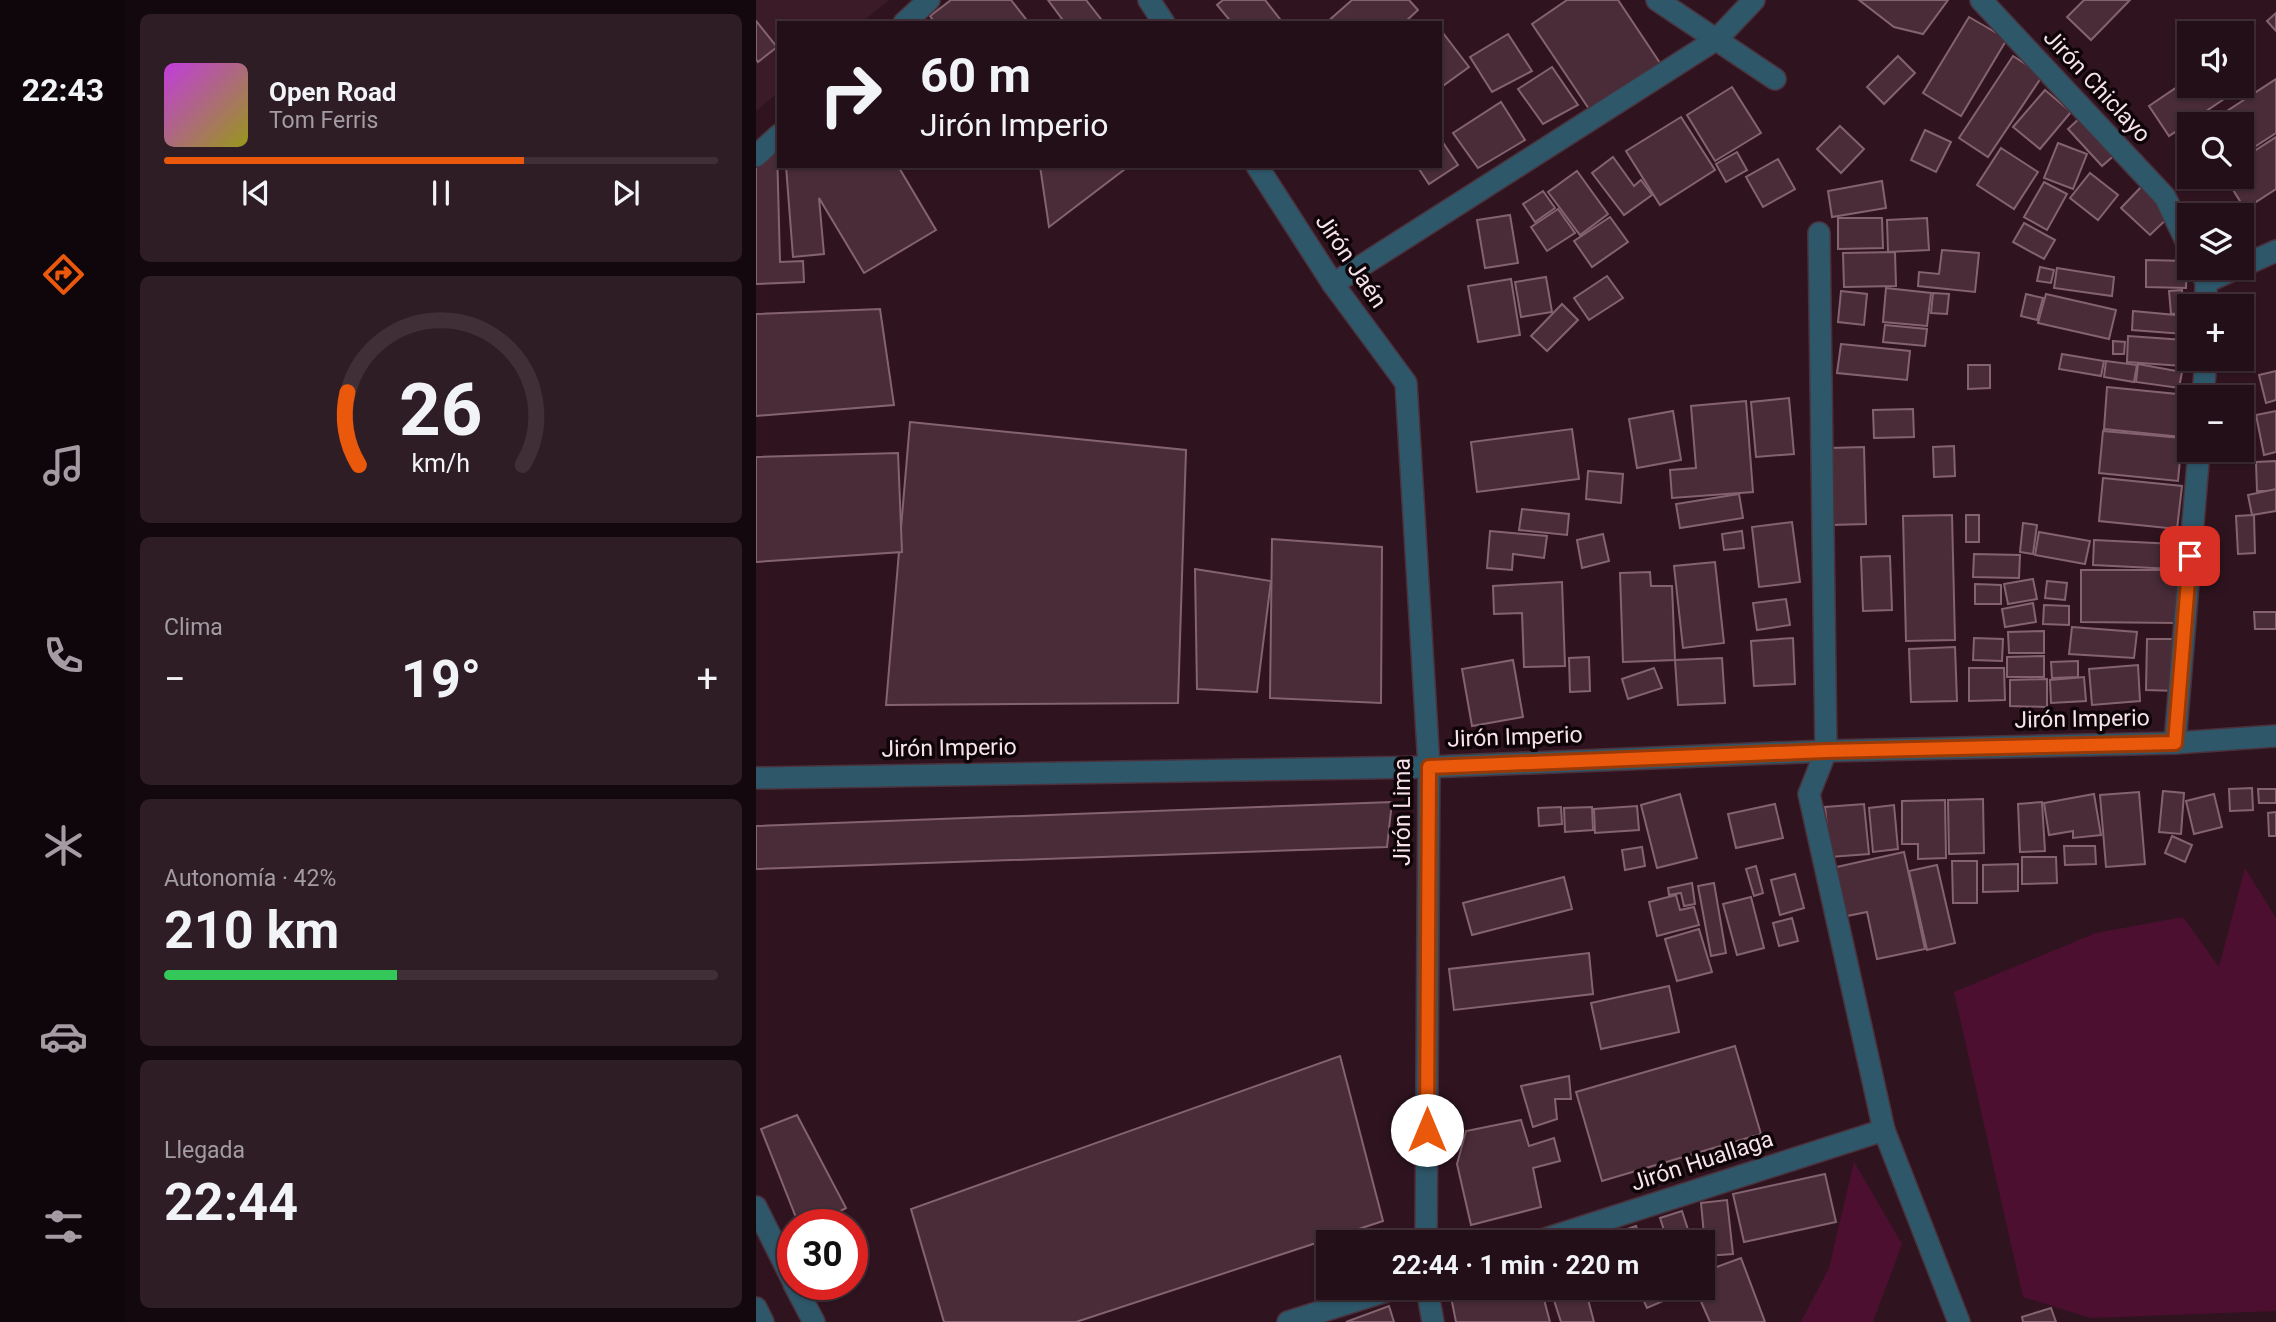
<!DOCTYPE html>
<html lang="es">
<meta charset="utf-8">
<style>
:root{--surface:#230f18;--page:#2f1d25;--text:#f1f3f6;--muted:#a39ca2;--line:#402f37;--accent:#ea580c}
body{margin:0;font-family:Roboto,sans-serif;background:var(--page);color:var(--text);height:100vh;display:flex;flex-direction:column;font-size:26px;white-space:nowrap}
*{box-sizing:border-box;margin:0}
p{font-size:23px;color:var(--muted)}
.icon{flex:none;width:38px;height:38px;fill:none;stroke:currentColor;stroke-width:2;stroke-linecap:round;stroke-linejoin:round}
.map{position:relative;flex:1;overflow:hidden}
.drawer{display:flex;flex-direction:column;gap:14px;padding:14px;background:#13080d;width:630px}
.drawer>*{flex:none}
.guide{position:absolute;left:21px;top:21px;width:665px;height:147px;border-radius:0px;box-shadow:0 2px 5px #0004,0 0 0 2px var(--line);background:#230f18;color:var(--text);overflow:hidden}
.controls{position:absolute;left:1421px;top:21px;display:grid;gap:14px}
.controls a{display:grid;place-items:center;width:77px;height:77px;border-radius:0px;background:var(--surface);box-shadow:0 2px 5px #0004,0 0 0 2px var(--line);font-size:35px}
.speed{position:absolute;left:21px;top:1209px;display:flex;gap:14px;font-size:35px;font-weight:700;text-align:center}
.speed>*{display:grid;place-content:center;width:91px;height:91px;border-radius:50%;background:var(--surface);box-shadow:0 2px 5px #0004,0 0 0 2px var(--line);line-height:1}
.speed .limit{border:10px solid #d22;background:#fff;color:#111}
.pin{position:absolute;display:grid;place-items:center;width:60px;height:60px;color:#fff;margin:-30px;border-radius:14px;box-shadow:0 4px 10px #0006}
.me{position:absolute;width:77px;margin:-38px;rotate:0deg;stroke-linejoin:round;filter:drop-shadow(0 0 5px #0008)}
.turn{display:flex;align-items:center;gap:24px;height:147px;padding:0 28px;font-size:32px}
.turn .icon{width:91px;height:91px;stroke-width:2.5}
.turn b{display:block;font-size:49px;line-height:60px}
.big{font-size:52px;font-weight:700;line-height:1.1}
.drawer .widget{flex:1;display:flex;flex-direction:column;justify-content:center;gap:10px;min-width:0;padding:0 24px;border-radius:10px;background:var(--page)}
.drawer .dial{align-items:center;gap:0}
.dial svg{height:182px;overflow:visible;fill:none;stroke:var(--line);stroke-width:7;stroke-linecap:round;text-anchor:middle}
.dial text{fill:var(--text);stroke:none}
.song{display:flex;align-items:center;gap:21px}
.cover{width:84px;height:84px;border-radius:10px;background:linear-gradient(135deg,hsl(290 70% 55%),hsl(60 70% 35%))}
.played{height:7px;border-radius:4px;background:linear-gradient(90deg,var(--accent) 65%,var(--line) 65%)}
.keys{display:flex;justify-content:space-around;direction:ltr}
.heat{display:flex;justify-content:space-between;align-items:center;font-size:38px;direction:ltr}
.charge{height:10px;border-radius:5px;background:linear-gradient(90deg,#34c759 42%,var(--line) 0)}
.trip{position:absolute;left:560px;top:1230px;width:399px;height:70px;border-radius:0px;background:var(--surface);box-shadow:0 2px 5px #0004,0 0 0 2px var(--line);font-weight:700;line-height:70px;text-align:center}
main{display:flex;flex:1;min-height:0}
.dock{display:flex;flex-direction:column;width:126px;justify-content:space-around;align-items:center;background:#0e060a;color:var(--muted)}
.dock .icon{width:49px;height:49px}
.dock .current{color:var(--accent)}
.dock b{font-size:32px;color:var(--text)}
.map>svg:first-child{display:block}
.built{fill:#3c1b29}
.green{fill:#4d0f2f}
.building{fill:#492c38;stroke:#84636f;stroke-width:2}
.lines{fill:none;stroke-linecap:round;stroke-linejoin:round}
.minor-casing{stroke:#4b313c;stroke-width:24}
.minor{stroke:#2e576a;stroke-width:21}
.route-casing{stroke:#983908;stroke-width:18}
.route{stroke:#ea580c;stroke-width:12}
.labels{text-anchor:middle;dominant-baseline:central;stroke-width:7;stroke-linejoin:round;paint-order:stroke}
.street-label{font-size:23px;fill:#f6e2e9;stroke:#0f0509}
</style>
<main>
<nav class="dock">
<b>22:43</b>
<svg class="icon current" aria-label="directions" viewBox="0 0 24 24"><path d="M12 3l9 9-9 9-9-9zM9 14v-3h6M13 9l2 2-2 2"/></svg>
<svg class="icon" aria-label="music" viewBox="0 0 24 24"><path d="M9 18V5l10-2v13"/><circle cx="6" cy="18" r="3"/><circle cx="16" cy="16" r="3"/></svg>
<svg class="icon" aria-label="phone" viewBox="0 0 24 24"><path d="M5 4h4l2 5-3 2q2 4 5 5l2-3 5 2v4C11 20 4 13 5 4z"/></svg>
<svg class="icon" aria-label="climate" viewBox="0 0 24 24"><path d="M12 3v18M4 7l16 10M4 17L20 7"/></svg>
<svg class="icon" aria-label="car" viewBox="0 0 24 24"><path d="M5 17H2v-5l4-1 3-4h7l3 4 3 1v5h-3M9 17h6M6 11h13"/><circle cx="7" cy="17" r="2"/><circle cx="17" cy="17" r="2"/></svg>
<svg class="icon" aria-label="filters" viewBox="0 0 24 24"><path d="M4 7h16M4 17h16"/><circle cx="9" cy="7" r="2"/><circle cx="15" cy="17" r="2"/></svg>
</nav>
<section class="drawer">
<div class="widget">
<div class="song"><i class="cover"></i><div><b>Open Road</b><p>Tom Ferris</p></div></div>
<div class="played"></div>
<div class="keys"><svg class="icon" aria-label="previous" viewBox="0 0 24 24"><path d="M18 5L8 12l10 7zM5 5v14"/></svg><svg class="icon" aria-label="pause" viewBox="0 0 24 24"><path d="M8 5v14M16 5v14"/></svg><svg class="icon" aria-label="next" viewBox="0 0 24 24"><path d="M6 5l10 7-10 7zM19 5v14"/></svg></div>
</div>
<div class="widget dial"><svg viewBox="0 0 100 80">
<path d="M14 69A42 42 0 1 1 86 69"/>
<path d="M14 69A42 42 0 0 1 9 37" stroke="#ea580c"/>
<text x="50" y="56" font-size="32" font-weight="700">26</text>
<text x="50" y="72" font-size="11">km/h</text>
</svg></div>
<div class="widget"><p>Clima</p>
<div class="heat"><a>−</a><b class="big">19°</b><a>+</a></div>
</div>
<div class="widget"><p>Autonomía · 42%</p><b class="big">210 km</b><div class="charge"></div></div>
<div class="widget"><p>Llegada</p><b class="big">22:44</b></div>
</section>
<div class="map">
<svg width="1520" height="1322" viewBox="0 0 1520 1322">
<rect width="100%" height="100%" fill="#2f1420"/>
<path class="built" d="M0,0h133l-28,23h-82v69l-23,19z"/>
<g class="green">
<path d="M1489,868l31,50v393l-185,7 -68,-21 -69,-305 142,-59 87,-16 36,50z"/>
<path d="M1098,1162l48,82 -29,78h-72l28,-54z"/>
</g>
<g class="building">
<path d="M195,0h60l18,23h-94l-5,-7z"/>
<path d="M292,0h38l18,23h-39z"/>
<path d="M467,0h42l18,23h-51l-15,-18z"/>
<path d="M596,0h57l9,10 -14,13h-78z"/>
<path d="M811,0h51l44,66 -71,46 -59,-88z"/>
<path d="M1103,0h89l-25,34 -29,-7z"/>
<path d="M1328,0h46l-39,40 -24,-23z"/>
<path d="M1520,13v18l-9,-10z"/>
<path d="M1213,17l38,22 -46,77 -38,-23z"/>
<path d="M0,21l21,26 -19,15 -2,-3z"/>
<path d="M684,29l29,38 -29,21z"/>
<path d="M752,34l24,37 -40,21 -22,-35z"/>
<path d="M1142,56l17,17 -31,31 -17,-17z"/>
<path d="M1257,56l30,19 -55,82 -29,-19z"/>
<path d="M796,67l26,38 -35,19 -25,-35z"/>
<path d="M1433,79v7h30l8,11 -58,39 -20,-30z"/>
<path d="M1520,79v54l-34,22v-31h-35z"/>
<path d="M976,87l29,46 -46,28 -28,-46z"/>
<path d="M1289,90l26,22 -31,37 -27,-22z"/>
<path d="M745,102l24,38 -47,28 -25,-35z"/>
<path d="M1327,115l34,38 -15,13 -34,-37z"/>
<path d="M925,117l34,53 -55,35 -34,-54z"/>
<path d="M1084,126l24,23 -23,24 -24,-24z"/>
<path d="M1169,130l26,12 -15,30 -25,-12z"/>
<path d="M1520,137v52l-31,20 -20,-32h17v-18z"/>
<path d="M1302,143l29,11 -14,35 -29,-11z"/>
<path d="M688,144l14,21 -29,19 -12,-18h23v-19z"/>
<path d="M0,148h21l3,114 23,-1 1,21 -48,2z"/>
<path d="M1245,148l37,24 -24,37 -37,-24z"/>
<path d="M981,152l10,18 -21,12 -10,-18z"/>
<path d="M857,157l21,29 7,-6 11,15 -28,20 -32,-42z"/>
<path d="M1022,159l17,30 -32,18 -17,-30z"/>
<path d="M30,166h112l38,64 -72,43 -45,-75 5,56 -31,3z"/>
<path d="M284,166h89l-80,61z"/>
<path d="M821,171l31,43 -28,21 -32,-43z"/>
<path d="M1334,173l28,22 -20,25 -28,-22z"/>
<path d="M1126,181l4,27 -54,9 -4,-26z"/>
<path d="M1288,182l23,12 -20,36 -23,-13z"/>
<path d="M1387,185l29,29 -22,21 -29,-27z"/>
<path d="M787,191l12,17 -20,14 -12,-18z"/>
<path d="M802,209l17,24 -28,18 -16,-24z"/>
<path d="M754,215l8,48 -33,5 -8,-48z"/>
<path d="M854,217l18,25 -36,25 -18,-26z"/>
<path d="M1082,218h44l1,30 -45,1z"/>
<path d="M1171,218l2,32 -41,2 -1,-32z"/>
<path d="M1268,223l31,17 -11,19 -31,-17z"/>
<path d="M1186,250l37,3 -4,39 -57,-6 1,-14 20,2z"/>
<path d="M1139,252l1,34 -52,1 -1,-34z"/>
<path d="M1390,260l41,1 -1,27 -40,-1z"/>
<path d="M1284,267l14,3 -3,13 -14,-2z"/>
<path d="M1301,268l57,9 -2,19 -58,-8z"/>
<path d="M851,276l16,22 -34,22 -15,-22z"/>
<path d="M790,277l6,35 -31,5 -6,-35z"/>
<path d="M755,279l9,56 -42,7 -10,-56z"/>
<path d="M1130,288l45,5 -4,33 -44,-4z"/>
<path d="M1426,290l1,23 -12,1 -2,-23z"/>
<path d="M1085,291l26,3 -3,31 -26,-3z"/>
<path d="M1177,293l16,1 -2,20 -16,-1z"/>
<path d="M1270,294l17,4 -6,22 -16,-4z"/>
<path d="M1290,294l70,16 -7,29 -71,-16z"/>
<path d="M806,304l16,16 -31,31 -16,-15z"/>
<path d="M124,309l14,96 -138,11v-102z"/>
<path d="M1377,311l53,5 -2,18 -52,-4z"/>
<path d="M1129,325l42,4 -2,17 -42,-4z"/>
<path d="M1372,336l56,4 -2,26 -55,-4z"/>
<path d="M1357,341l12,1 -1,12h-11z"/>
<path d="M1085,344l69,7 -3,29 -70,-7z"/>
<path d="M1306,354l42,7 -3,15 -42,-7z"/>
<path d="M1350,361l31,4 -3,17 -30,-5z"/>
<path d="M1382,364l44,8 -3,16 -43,-6z"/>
<path d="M1212,365h22v23l-22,1z"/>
<path d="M1520,371v29l-10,3 -7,-28z"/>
<path d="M1351,387l80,8 -5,42 -78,-8z"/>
<path d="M1033,398l5,56 -38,3 -5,-55z"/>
<path d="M990,401l7,91 -81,6 -2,-28 26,-2 -5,-62z"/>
<path d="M1157,409l1,28 -40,1 -1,-28z"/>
<path d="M917,411l8,49 -44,8 -8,-49z"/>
<path d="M1520,411v41l-12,3 -8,-40z"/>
<path d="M154,422l276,28 -8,253 -292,2z"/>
<path d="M816,429l7,50 -102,13 -6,-50z"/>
<path d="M1347,431l79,7 -4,43 -79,-8z"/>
<path d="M1198,446l1,30 -21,1 -1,-30z"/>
<path d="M1108,447l2,77 -35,1 -2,-77z"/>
<path d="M142,453l4,99 -146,10v-105z"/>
<path d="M1520,461v30h-19l-1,-29z"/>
<path d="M832,471l35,3 -2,29 -35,-4z"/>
<path d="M1347,478l79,8 -5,43 -78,-8z"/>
<path d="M1520,489v22l-24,4 -4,-20z"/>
<path d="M983,494l4,24 -63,10 -4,-24z"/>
<path d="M766,509l47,5 -2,21 -48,-5z"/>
<path d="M1196,515l3,125 -49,1 -3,-125z"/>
<rect x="1210" y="515" width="13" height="27"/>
<path d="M1498,515l1,38 -17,1 -2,-38z"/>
<path d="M1036,522l8,60 -41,5 -7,-60z"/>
<path d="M1267,523l14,2 -4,29 -13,-2z"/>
<path d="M734,531l57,5 -3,22 -31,-4 -1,16 -25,-2z"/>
<path d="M986,531l2,17 -20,2 -2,-16z"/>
<path d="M1283,532l51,9 -5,23 -50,-9z"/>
<path d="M847,534l6,27 -27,7 -5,-28z"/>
<path d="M516,539l110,8 -1,156 -111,-5z"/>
<path d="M1338,540l81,4 -2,25 -80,-4z"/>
<path d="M1218,554l46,1 -1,23 -46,-1z"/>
<path d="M1134,556l2,54 -29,1 -2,-54z"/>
<path d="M959,562l9,81 -41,5 -9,-82z"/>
<path d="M439,569l76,12 -14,111 -60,-3z"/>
<path d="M1325,570h96v53l-96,-1z"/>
<path d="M894,572l1,14h21l3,74 -52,2 -3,-89z"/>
<path d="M1277,579l4,20 -29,5 -4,-20z"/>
<path d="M1291,581l20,2 -2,17 -20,-2z"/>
<path d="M806,582l3,84 -41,1 -2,-54 -28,1 -1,-28z"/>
<path d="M1219,584l26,1v19h-26z"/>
<path d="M1030,599l4,26 -33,5 -4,-27z"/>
<path d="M1277,603l3,19 -31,5 -3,-18z"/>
<path d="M1288,605l25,1v19l-26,-1z"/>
<path d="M1498,612h22v17h-21z"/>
<path d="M1316,627l65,5 -3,26 -65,-4z"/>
<path d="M1288,631v22h-35l-1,-21z"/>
<path d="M1037,638l2,46 -41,2 -3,-45z"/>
<path d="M1218,638l29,1 -1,22 -29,-1z"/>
<path d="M1391,639h31l-1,52 -31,-1z"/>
<path d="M1199,647l2,54 -46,1 -2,-53z"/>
<path d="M1288,656v21h-37v-20z"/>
<path d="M833,657l1,34 -20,1 -1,-34z"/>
<path d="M966,658l3,45 -47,2 -3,-45z"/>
<path d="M757,660l10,57 -51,9 -10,-57z"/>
<path d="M1322,661v16l-26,1 -1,-16z"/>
<path d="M1382,665l2,36 -48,4 -3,-36z"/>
<path d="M898,668l8,20 -34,11 -6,-20z"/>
<path d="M1213,668h35l1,32 -36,1z"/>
<path d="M1328,677l2,24 -35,2 -1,-23z"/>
<path d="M1291,679v28l-37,-1v-26z"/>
<path d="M1496,788l1,22 -23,1 -1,-22z"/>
<path d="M1502,789h18v14h-17z"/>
<path d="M1407,791l21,2 -3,41 -22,-2z"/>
<path d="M1383,792l6,72 -39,3 -6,-72z"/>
<path d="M924,794l17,64 -40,10 -16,-63z"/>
<path d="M1338,794l7,41 -28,3v-7l-24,4 -5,-32z"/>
<path d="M1458,794l8,33 -28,7 -8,-33z"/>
<path d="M1227,799l1,54 -35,1 -1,-54z"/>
<path d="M1189,800l1,58 -28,1v-15h-16v-43z"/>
<path d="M636,802l-5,45 -631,22v-43z"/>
<path d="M1286,802l3,49 -25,1 -2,-48z"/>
<path d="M1019,804l8,34 -47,10 -8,-34z"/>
<path d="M1108,804l5,50 -39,3 -5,-50z"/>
<path d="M1138,805l4,44 -25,3 -4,-44z"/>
<path d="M881,806l2,24 -44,3 -1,-24z"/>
<path d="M805,807l1,17 -23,2 -1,-18z"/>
<path d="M836,807l1,23 -28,2 -1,-24z"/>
<path d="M1520,812v24h-7l-1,-23z"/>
<path d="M1416,836l20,9 -7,17 -20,-9z"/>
<path d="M1308,846h31l1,18 -31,1z"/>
<path d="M886,847l3,19 -20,4 -3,-20z"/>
<path d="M1148,852l21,97 -48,10 -10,-47 -25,5 -10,-49z"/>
<path d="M1266,857h34l1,26 -35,1z"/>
<path d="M1196,861h25v42h-24z"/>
<path d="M1262,864v27l-35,1v-27z"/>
<path d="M1181,865l18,78 -28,7 -18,-79z"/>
<path d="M1000,866l7,27 -9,3 -8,-27z"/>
<path d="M1039,874l9,34 -24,7 -9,-35z"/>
<path d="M808,877l8,32 -100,26 -9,-32z"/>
<path d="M936,883l3,21 -11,2 -3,-13 -12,2 -1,-7z"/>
<path d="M958,883l12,70 -15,3 -13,-70z"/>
<path d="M920,895l4,15 14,-3 5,18 -42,11 -8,-34z"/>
<path d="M995,897l13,51 -27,7 -14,-51z"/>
<path d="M1036,918l6,23 -19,5 -6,-23z"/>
<path d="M943,929l13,43 -35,9 -12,-42z"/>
<path d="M833,953l4,41 -139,16 -5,-41z"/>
<path d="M913,986l10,46 -78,17 -10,-46z"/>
<path d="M979,1046l26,88 -159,47 -26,-89z"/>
<path d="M584,1056l43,165 -307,101h-132l-33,-113z"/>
<path d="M813,1076l2,23h-16l2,20 -24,8 -12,-41z"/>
<path d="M41,1115l49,93 -31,17h-16l-38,-96z"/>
<path d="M765,1120l8,26 25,-8 6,23 -27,7 8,39 -70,18 -14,-61 9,-33z"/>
<path d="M1069,1174l11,48 -92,20 -11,-48z"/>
<path d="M971,1200l6,54 -27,2 -5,-53z"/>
<path d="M926,1211l10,31h-24l-8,-24z"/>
<path d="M880,1226l6,16h-40l-2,-4z"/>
<path d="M985,1258l24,64h-55l-15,-34h8v-16z"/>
<path d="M707,1288h78l9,34h-94l-6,-30z"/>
<path d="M807,1288h22l9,34h-33l-10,-31z"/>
<path d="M882,1288h28l4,10 -23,10z"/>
<path d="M633,1306l5,16h-48z"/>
<path d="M1295,1308l5,14h-33l-1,-5z"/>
</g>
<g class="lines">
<g class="minor-casing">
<g id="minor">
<path d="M393,0l15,23"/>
<path d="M901,0l118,79"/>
<path d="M1225,0l184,197 24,50"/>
<path d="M148,23l25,-23"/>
<path d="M0,156l23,-21"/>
<path d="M501,166l76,118 73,99 23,384 -3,475"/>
<path d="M1063,233l7,518 -17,43 75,336 75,192"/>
<path d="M1486,266l34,-15"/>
<path d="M1443,268l7,14v24"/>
<path d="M1450,282l32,-14"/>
<path d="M577,284l384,-245 37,-39"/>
<path d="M1447,397l3,-38"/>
<path d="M1419,743l24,-293"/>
<path d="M0,778l673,-11 397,-16 349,-8 101,-7"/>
<path d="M0,1207l37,74"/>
<path d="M780,1242l348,-112"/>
<path d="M38,1284l20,38"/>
<path d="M671,1288l6,34"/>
<path d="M0,1308l7,14"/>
<path d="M532,1322l108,-34"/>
</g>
</g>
<use href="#minor" class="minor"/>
</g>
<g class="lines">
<g class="route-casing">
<path id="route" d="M671,1130l2,-363 397,-16 349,-8 15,-187"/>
</g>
<use href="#route" class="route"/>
</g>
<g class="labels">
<g class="street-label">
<text transform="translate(1341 86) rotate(47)">Jirón Chiclayo</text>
<text transform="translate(595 261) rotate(56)">Jirón Jaén</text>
<text transform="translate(1326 719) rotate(-1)">Jirón Imperio</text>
<text transform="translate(759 737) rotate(-2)">Jirón Imperio</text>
<text transform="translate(193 748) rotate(-1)">Jirón Imperio</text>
<text transform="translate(646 812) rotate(-90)">Jirón Lima</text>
<text transform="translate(946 1161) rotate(-18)">Jirón Huallaga</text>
</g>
</g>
</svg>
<div class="controls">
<a><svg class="icon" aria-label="sound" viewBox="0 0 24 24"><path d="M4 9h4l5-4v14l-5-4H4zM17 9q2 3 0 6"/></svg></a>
<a><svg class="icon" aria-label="search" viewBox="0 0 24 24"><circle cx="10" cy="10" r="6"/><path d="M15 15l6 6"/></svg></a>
<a><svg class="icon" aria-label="layers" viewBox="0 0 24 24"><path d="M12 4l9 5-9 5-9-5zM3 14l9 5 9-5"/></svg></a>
<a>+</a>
<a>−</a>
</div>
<div class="speed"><div class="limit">30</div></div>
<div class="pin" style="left:1434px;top:556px;background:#d93025"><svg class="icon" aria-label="arrive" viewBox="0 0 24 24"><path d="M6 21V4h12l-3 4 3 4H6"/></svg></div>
<svg class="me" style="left:671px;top:1130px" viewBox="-20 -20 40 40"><circle r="19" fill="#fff"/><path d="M0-13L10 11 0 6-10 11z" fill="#ea580c"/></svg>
<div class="trip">22:44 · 1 min · 220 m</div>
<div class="guide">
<div class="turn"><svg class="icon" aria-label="right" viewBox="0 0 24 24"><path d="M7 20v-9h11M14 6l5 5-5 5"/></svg><div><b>60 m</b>Jirón Imperio</div></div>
</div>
</div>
</main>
